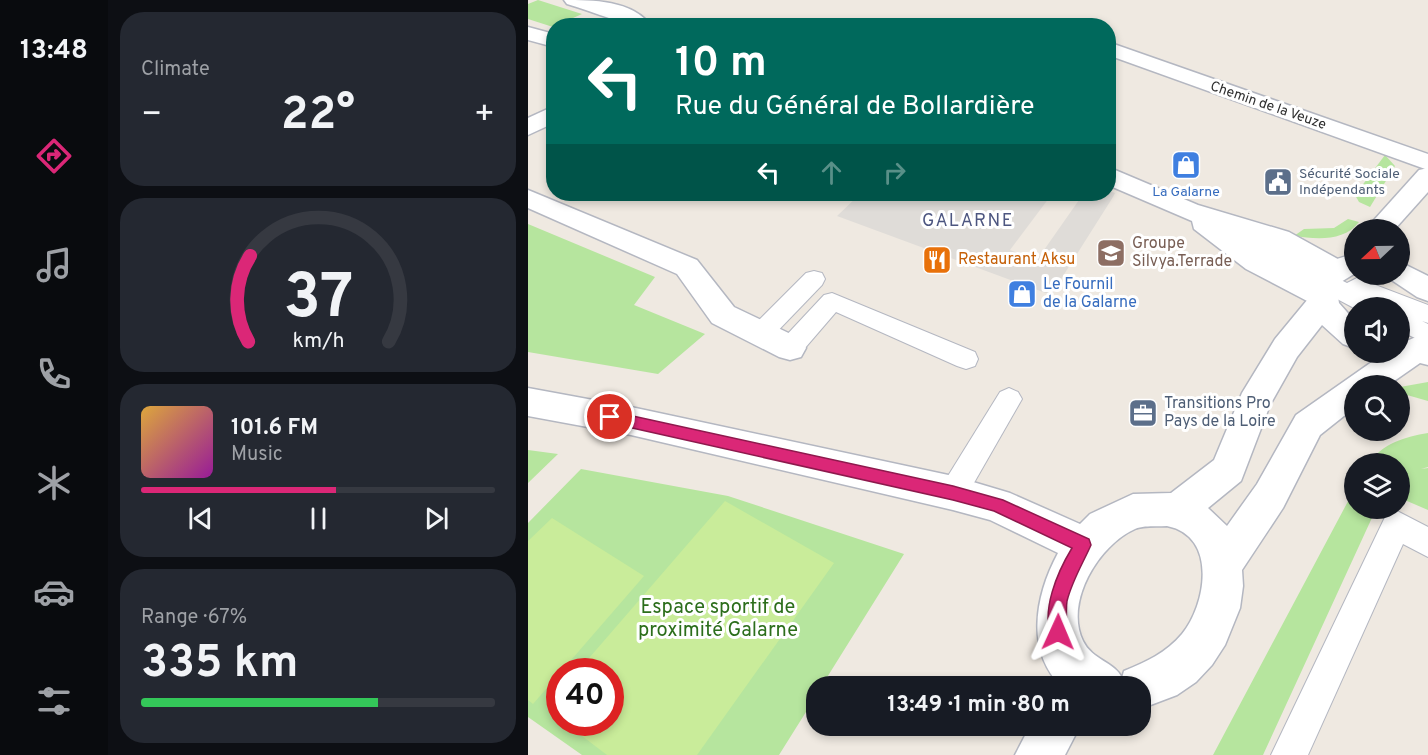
<!DOCTYPE html>
<meta charset="utf-8">
<style>
:root{--surface:#171b24;--page:#242831;--text:#f1f3f6;--muted:#9ea1a6;--line:#363941;--accent:#db2777}
body{margin:0;font-family:Overpass,sans-serif;background:var(--page);color:var(--text);height:100vh;display:flex;flex-direction:column;font-size:22px;white-space:nowrap}
*{box-sizing:border-box;margin:0}
p{font-size:20px;color:var(--muted)}
.icon{flex:none;width:33px;height:33px;fill:none;stroke:currentColor;stroke-width:2;stroke-linecap:round;stroke-linejoin:round}
.map{position:relative;flex:1;overflow:hidden}
.drawer{display:flex;flex-direction:column;gap:12px;padding:12px;background:#0d0f14;width:420px}
.drawer>*{flex:none}
.guide{position:absolute;left:18px;top:18px;width:570px;height:183px;border-radius:24px;box-shadow:0 3px 9px #0003;background:#00695c;color:#fff;overflow:hidden}
.needle{width:39px;rotate:248deg}
.tools{position:absolute;left:816px;top:219px;display:grid;gap:12px}
.tools a{display:grid;place-items:center;width:66px;height:66px;border-radius:50%;background:var(--surface);box-shadow:0 3px 9px #0003;font-size:30px}
.speed{position:absolute;left:18px;top:658px;display:flex;gap:12px;font-size:30px;font-weight:700;text-align:center}
.speed>*{display:grid;place-content:center;width:78px;height:78px;border-radius:50%;background:var(--surface);box-shadow:0 3px 9px #0003;line-height:1}
.speed .limit{border:9px solid #d22;background:#fff;color:#111}
.pin{position:absolute;display:grid;place-items:center;width:51px;height:51px;color:#fff;margin:-26px;border:3px solid #fff;border-radius:50%;box-shadow:0 2px 6px #0007}
.me{position:absolute;width:66px;margin:-33px;rotate:1deg;stroke-linejoin:round;filter:drop-shadow(0 0 4px #0008)}
.turn{display:flex;align-items:center;gap:21px;height:126px;padding:0 30px;font-size:27px}
.turn .icon{width:78px;height:78px;stroke-width:2.5}
.turn b{display:block;font-size:42px;line-height:51px}
.lanes{display:flex;align-items:center;height:57px;padding:0 30px;background:#0003;justify-content:center;gap:30px;direction:ltr}
.lanes .off{opacity:.35}
.big{font-size:45px;font-weight:700;line-height:1.1}
.drawer .widget{flex:1;display:flex;flex-direction:column;justify-content:center;gap:9px;min-width:0;padding:0 21px;border-radius:24px;background:var(--page)}
.drawer .dial{align-items:center;gap:0}
.dial svg{height:156px;overflow:visible;fill:none;stroke:var(--line);stroke-width:7;stroke-linecap:round;text-anchor:middle}
.dial text{fill:var(--text);stroke:none}
.song{display:flex;align-items:center;gap:18px}
.cover{width:72px;height:72px;border-radius:9px;background:linear-gradient(135deg,hsl(40 70% 55%),hsl(300 70% 35%))}
.played{height:6px;border-radius:3px;background:linear-gradient(90deg,var(--accent) 55%,var(--line) 55%)}
.keys{display:flex;justify-content:space-around;direction:ltr}
.heat{display:flex;justify-content:space-between;align-items:center;font-size:33px;direction:ltr}
.charge{height:9px;border-radius:4px;background:linear-gradient(90deg,#34c759 67%,var(--line) 0)}
.trip{position:absolute;left:278px;top:676px;width:345px;height:60px;border-radius:24px;background:var(--surface);box-shadow:0 3px 9px #0003;font-weight:700;line-height:60px;text-align:center}
main{display:flex;flex:1;min-height:0}
.tab-bar{display:flex;flex-direction:column;width:108px;justify-content:space-around;align-items:center;background:#090b0e;color:var(--muted)}
.tab-bar .icon{width:42px;height:42px}
.tab-bar .current{color:var(--accent)}
.tab-bar b{font-size:27px;color:var(--text)}
.map>svg:first-child{display:block}
.green{fill:#b6e59e;fill-rule:evenodd}
.pitch{fill:#c9ec9a}
.plaza{fill:#dfdcd8}
.lines{fill:none;stroke-linecap:round;stroke-linejoin:round}
.service-casing{stroke:#b4b7c1;stroke-width:2}
.minor-casing{stroke:#b4b7c1;stroke-width:3}
.tertiary-casing{stroke:#b4b7c1;stroke-width:3}
.service{fill:#fff;fill-rule:evenodd}
.minor{fill:#fff;fill-rule:evenodd}
.tertiary{fill:#fff;fill-rule:evenodd}
.route{fill:#db2777;stroke:#8e194d;stroke-width:1.5}
.labels{text-anchor:middle;dominant-baseline:central;stroke-width:6;stroke-linejoin:round;paint-order:stroke}
.far-street-label{font-size:14px;fill:#2e2e2e;stroke:#fff}
.far-service-label{font-size:14px;fill:#4e5e75;stroke:#fff;text-anchor:start}
.far-shop-label{font-size:14px;fill:#366cbe;stroke:#fff}
.education-label{font-size:16px;fill:#785e54;stroke:#fff;text-anchor:start}
.food-label{font-size:16px;fill:#c56008;stroke:#fff;text-anchor:start}
.shop-label{font-size:16px;fill:#366cbe;stroke:#fff;text-anchor:start}
.service-label{font-size:16px;fill:#4e5e75;stroke:#fff;text-anchor:start}
.neighbourhood-label{font-size:18px;letter-spacing:1.5px;fill:#4d5680;stroke:#fff}
.near-park-label{font-size:20px;fill:#2c6e1b;stroke:#fff}
</style>
<main>
<nav class="tab-bar">
<b>13:48</b>
<svg class="icon current" aria-label="directions" viewBox="0 0 24 24"><path d="M12 3l9 9-9 9-9-9zM9 14v-3h6M13 9l2 2-2 2"/></svg>
<svg class="icon" aria-label="music" viewBox="0 0 24 24"><path d="M9 18V5l10-2v13"/><circle cx="6" cy="18" r="3"/><circle cx="16" cy="16" r="3"/></svg>
<svg class="icon" aria-label="phone" viewBox="0 0 24 24"><path d="M5 4h4l2 5-3 2q2 4 5 5l2-3 5 2v4C11 20 4 13 5 4z"/></svg>
<svg class="icon" aria-label="climate" viewBox="0 0 24 24"><path d="M12 3v18M4 7l16 10M4 17L20 7"/></svg>
<svg class="icon" aria-label="car" viewBox="0 0 24 24"><path d="M5 17H2v-5l4-1 3-4h7l3 4 3 1v5h-3M9 17h6M6 11h13"/><circle cx="7" cy="17" r="2"/><circle cx="17" cy="17" r="2"/></svg>
<svg class="icon" aria-label="filters" viewBox="0 0 24 24"><path d="M4 7h16M4 17h16"/><circle cx="9" cy="7" r="2"/><circle cx="15" cy="17" r="2"/></svg>
</nav>
<section class="drawer">
<div class="widget"><p>Climate</p>
<div class="heat"><a>−</a><b class="big">22°</b><a>+</a></div>
</div>
<div class="widget dial"><svg viewBox="0 0 100 80">
<path d="M14 69A42 42 0 1 1 86 69"/>
<path d="M14 69A42 42 0 0 1 15 25" stroke="#db2777"/>
<text x="50" y="56" font-size="32" font-weight="700">37</text>
<text x="50" y="72" font-size="11">km/h</text>
</svg></div>
<div class="widget">
<div class="song"><i class="cover"></i><div><b>101.6 FM</b><p>Music</p></div></div>
<div class="played"></div>
<div class="keys"><svg class="icon" aria-label="previous" viewBox="0 0 24 24"><path d="M18 5L8 12l10 7zM5 5v14"/></svg><svg class="icon" aria-label="pause" viewBox="0 0 24 24"><path d="M8 5v14M16 5v14"/></svg><svg class="icon" aria-label="next" viewBox="0 0 24 24"><path d="M6 5l10 7-10 7zM19 5v14"/></svg></div>
</div>
<div class="widget"><p>Range · 67%</p><b class="big">335 km</b><div class="charge"></div></div>
</section>
<div class="map">
<svg width="900" height="755" viewBox="0 0 900 755">
<rect width="100%" height="100%" fill="#efe9e1"/>
<g class="green">
<path d="M10,0l44,14 -29,13 -25,-8v-15z"/>
<path d="M857,155l10,11 -25,41 -11,-5 -4,-7z"/>
<path d="M820,219l11,3c-15,20 -43,17 -65,14l10,-7 30,-1z"/>
<path d="M0,224l127,53 -21,28 71,29 -47,40 -130,-22z"/>
<path d="M900,382v19l-28,-8v-6z"/>
<path d="M900,433v34l-7,2 7,-1v42l-28,-12v-34l-31,-1c14,-20 36,-26 59,-30z"/>
<path d="M0,450l30,4 -30,29z"/>
<path d="M53,469l147,27 176,58 -83,133h-5v9l-37,59h-197l-54,-38v-194zM32,672h50v51h-50z"/>
<path d="M826,490v18l22,1 -113,246h-50z"/>
</g>
<g class="pitch">
<path d="M197,501l109,62 -137,192h-90l-42,-32h45v-51h-33z"/>
<path d="M24,518l92,58 -111,128 -5,-4v-159z"/>
</g>
<path class="plaza" d="M581,191l6,2 -2,4 -62,98 -214,-79 23,-22h192l-42,56 27,10 42,-60 -20,-6h49z"/>
<g class="lines">
<g class="service-casing">
<g id="service">
<path d="M693,221l126,62 10,-5 71,27v18l-6,-2 6,3v20l-28,-13v-23h-46l-141,-75 -3,-5 3,-5z"/>
<path d="M286,271l8,2 3,6 -3,6 -53,55 -9,3 -9,-3 -3,-6 3,-6 55,-55z"/>
<path d="M304,293l143,59 3,7 -3,7 -9,3 -9,-3 -121,-54 -37,43 -9,2 -9,-2 -3,-7 3,-7 43,-46z"/>
<path d="M481,388l9,4 4,7 -59,103 -10,4 -10,-4 -4,-9 4,-9 57,-92z"/>
<path d="M869,511l31,16v30l-25,-13 -95,211h-37l115,-240z"/>
</g>
</g>
<g class="minor-casing">
<g id="minor">
<path d="M36,0c28,0 69,0 87,26 -28,0 -56,-14 -84,-22z"/>
<path d="M515,20l9,2 3,4h-22z"/>
<path d="M0,27l26,7v13l-26,-7z"/>
<path d="M580,42l320,112v16l-320,-115z"/>
<path d="M26,106v17l-26,12v-17z"/>
<path d="M580,167l90,38 91,27 56,31 5,7 -5,7c-27,8 -53,-22 -77,-32 -8,-3 -18,-6 -27,-8l25,18 65,31 4,8 -4,8 -11,3 -11,-3 -63,-33 -52,-40 -2,-8 -84,-36z"/>
<path d="M0,190l169,70 37,47 67,32 5,9 -5,9 -11,3 -11,-3 -67,-34 -35,-49 -149,-66z"/>
</g>
</g>
<g class="tertiary-casing">
<g id="tertiary">
<path d="M900,168v24l-34,38h-29l54,-60z"/>
<path d="M826,254v20l-18,11 3,18 15,17v28l-11,-4 -21,-19 -25,32 -27,48 -29,76 -33,27 19,18 30,-42 39,-69 90,-63h14v-8l18,-8 10,3v26l-8,-2 -33,23h-33v22l-34,27 -37,73 -41,62 1,16 -3,22 -15,37 -13,20 -16,17 -19,13 -37,14v-22h-78c-38,-37 -26,-93 -4,-134l-68,-33 -37,-10 -322,-75 -103,-19v-28l103,19 322,69 57,17 70,31 10,-10 43,-20 38,-1 43,-33 28,-67 33,-54 33,-40c-9,-30 24,-39 46,-45zM639,526c51,10 39,79 15,108 -16,19 -36,28 -58,37l-2,7c-7,-16 -30,-18 -39,-37 -19,-39 16,-96 52,-112 9,-4 22,-2 32,-3z"/>
<path d="M872,262l28,14v25l-11,-4 -27,-18 -3,-5h13z"/>
<path d="M502,726h50l-15,29h-50z"/>
</g>
</g>
<use href="#service" class="service"/>
<use href="#minor" class="minor"/>
<use href="#tertiary" class="tertiary"/>
</g>
<path class="route" d="M82,411l343,75 50,14 86,39 2,6c-8,18 -19,36 -24,56 -2,13 2,26 -3,38l-6,2 -6,-2c-12,-28 6,-68 20,-91l-78,-37 -41,-11 -343,-77 -7,-6z"/>
<defs>
<g id="shop-square" transform="scale(1.5)"><rect x="-9" y="-9" width="18" height="18" rx="4" fill="#3f7fe0" stroke="#fff"/><path d="M-5-2.5h2.3a2.7 3.5 0 0 1 5.4 0H5L5.5 6h-11ZM-1.5-2.5h3a1.5 2.3 0 0 0-3 0Z" fill="#fff"/></g>
<g id="civic-square" transform="scale(1.5)"><rect x="-9" y="-9" width="18" height="18" rx="4" fill="#5c6f8a" stroke="#fff"/><path d="M-.6-6.5H3V-4.5H.6V-3L4-1V1h2V6H-6V1h2V-1L-.6-3ZM-1.2 2.5V6h2.4V2.5Z" fill="#fff"/></g>
<g id="university-square" transform="scale(1.5)"><rect x="-9" y="-9" width="18" height="18" rx="4" fill="#8d6e63" stroke="#fff"/><path d="M0-5L7-2L0 1L-7-2ZM-4 1L0 2.5L4 1V4Q0 6-4 4Z" fill="#fff"/></g>
<g id="restaurant-square" transform="scale(1.5)"><rect x="-9" y="-9" width="18" height="18" rx="4" fill="#e8710a" stroke="#fff"/><path d="M-5-6h1v4h1v-4h1v4h1v-4h1v5L-1.5 .5V6h-2V.5L-5-1ZM5-6V6H3V1.5H1.5Q1.5-4 5-6Z" fill="#fff"/></g>
<g id="office-square" transform="scale(1.5)"><rect x="-9" y="-9" width="18" height="18" rx="4" fill="#5c6f8a" stroke="#fff"/><path d="M-6-3h4V-5.5h4V-3h4V5H-6ZM-1-4.5V-3h2v-1.5ZM-6 0V1H6V0Z" fill="#fff"/></g>
</defs>
<g fill-rule="evenodd">
<use href="#shop-square" x="658" y="165"/>
<use href="#civic-square" x="750" y="182"/>
<use href="#university-square" x="583" y="253"/>
<use href="#restaurant-square" x="409" y="260"/>
<use href="#shop-square" x="494" y="294"/>
<use href="#office-square" x="615" y="413"/>
</g>
<g class="labels">
<g class="far-street-label">
<text transform="translate(740 106) rotate(19)">Chemin de la Veuze</text>
</g>
<g class="far-service-label">
<text x="771" y="174">Sécurité Sociale<tspan x="771" dy="16">Indépendants</tspan></text>
</g>
<g class="far-shop-label">
<text x="658" y="192">La Galarne</text>
</g>
<g class="education-label">
<text x="604" y="244">Groupe<tspan x="604" dy="18">Silvya.Terrade</tspan></text>
</g>
<g class="food-label">
<text x="430" y="260">Restaurant Aksu</text>
</g>
<g class="shop-label">
<text x="515" y="285">Le Fournil<tspan x="515" dy="18">de la Galarne</tspan></text>
</g>
<g class="service-label">
<text x="636" y="404">Transitions Pro<tspan x="636" dy="18">Pays de la Loire</tspan></text>
</g>
<g class="neighbourhood-label">
<text x="440" y="221">GALARNE</text>
</g>
<g class="near-park-label">
<text x="190" y="608">Espace sportif de<tspan x="190" dy="23">proximité Galarne</tspan></text>
</g>
</g>
</svg>
<div class="tools">
<a><svg class="needle" viewBox="-14 -14 28 28"><path d="M0-13l5 13h-10z" fill="#e53935"/><path d="M0 13l5-13h-10z" fill="#9ea1a6"/></svg></a>
<a><svg class="icon" aria-label="sound" viewBox="0 0 24 24"><path d="M4 9h4l5-4v14l-5-4H4zM17 9q2 3 0 6"/></svg></a>
<a><svg class="icon" aria-label="search" viewBox="0 0 24 24"><circle cx="10" cy="10" r="6"/><path d="M15 15l6 6"/></svg></a>
<a><svg class="icon" aria-label="layers" viewBox="0 0 24 24"><path d="M12 4l9 5-9 5-9-5zM3 14l9 5 9-5"/></svg></a>
</div>
<div class="speed"><div class="limit">40</div></div>
<div class="pin" style="left:82px;top:417px;background:#d93025"><svg class="icon" aria-label="arrive" viewBox="0 0 24 24"><path d="M6 21V4h12l-3 4 3 4H6"/></svg></div>
<svg class="me" style="left:530px;top:632px" viewBox="-20 -20 40 40"><path d="M0-17L14 15 0 8-14 15z" fill="#db2777" stroke="#fff" stroke-width="4"/></svg>
<div class="trip">13:49 · 1 min · 80 m</div>
<div class="guide">
<div class="turn"><svg class="icon" aria-label="left" viewBox="0 0 24 24"><path d="M17 20v-9H6M10 6l-5 5 5 5"/></svg><div><b>10 m</b>Rue du Général de Bollardière</div></div>
<div class="lanes"><svg class="icon" aria-label="left" viewBox="0 0 24 24"><path d="M17 20v-9H6M10 6l-5 5 5 5"/></svg><svg class="icon off" aria-label="ahead" viewBox="0 0 24 24"><path d="M12 20V5M6 11l6-6 6 6"/></svg><svg class="icon off" aria-label="right" viewBox="0 0 24 24"><path d="M7 20v-9h11M14 6l5 5-5 5"/></svg></div>
</div>
</div>
</main>
